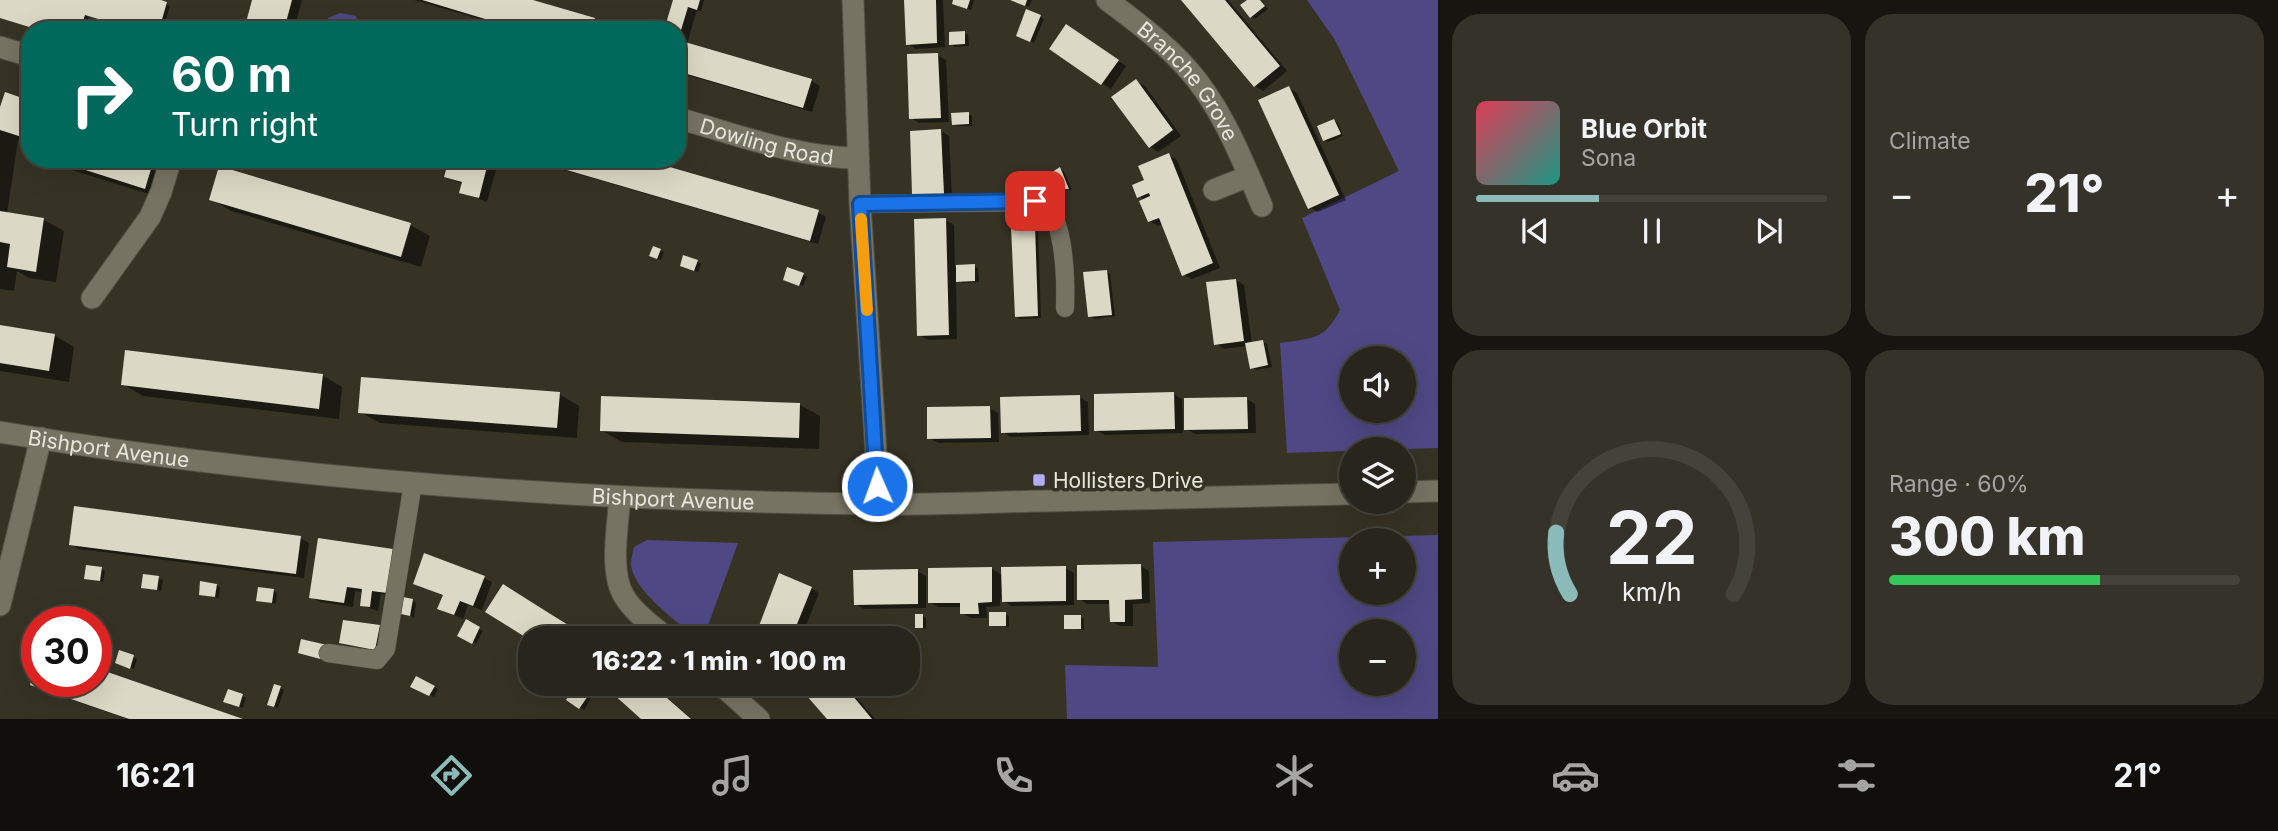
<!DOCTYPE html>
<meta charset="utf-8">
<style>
:root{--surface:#28261c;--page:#343229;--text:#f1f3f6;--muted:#a5a5a3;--line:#44433b;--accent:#8bbbb9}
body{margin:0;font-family:Inter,sans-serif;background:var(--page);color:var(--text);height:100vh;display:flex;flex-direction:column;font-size:26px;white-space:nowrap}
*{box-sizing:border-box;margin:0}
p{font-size:23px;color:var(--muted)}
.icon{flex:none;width:38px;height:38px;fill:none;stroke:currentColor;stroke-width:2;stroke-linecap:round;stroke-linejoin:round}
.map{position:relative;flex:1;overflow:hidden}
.side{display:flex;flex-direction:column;gap:14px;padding:14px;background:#16150f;width:840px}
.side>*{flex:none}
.banner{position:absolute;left:21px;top:21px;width:665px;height:147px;border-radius:28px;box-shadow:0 7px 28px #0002,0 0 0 2px var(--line);background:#00695c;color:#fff;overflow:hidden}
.buttons{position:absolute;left:1339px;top:346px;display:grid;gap:14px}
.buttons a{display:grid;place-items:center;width:77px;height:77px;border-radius:50%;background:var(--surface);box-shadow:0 7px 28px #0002,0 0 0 2px var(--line);font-size:35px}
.speed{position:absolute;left:21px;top:606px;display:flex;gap:14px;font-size:35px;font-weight:700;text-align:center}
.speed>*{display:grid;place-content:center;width:91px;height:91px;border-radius:50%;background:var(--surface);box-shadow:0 7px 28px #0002,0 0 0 2px var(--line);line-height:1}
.speed .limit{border:10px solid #d22;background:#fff;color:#111}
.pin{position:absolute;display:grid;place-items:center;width:60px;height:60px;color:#fff;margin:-30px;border-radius:14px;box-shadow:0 4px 10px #0006}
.me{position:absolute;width:77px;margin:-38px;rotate:358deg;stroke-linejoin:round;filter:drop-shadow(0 0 5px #0008)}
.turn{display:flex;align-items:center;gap:24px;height:147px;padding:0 35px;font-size:32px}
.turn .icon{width:91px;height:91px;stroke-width:2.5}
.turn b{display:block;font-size:49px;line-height:60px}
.big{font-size:52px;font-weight:800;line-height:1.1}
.side .widget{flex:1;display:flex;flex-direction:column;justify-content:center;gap:10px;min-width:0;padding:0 24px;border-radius:28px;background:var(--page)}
.side .dial{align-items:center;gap:0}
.dial svg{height:182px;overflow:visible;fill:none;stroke:var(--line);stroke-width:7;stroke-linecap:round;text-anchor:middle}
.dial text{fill:var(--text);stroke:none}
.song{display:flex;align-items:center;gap:21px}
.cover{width:84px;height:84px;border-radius:10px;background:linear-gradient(135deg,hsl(350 70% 55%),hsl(170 70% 35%))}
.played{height:7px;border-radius:4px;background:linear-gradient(90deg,var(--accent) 35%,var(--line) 35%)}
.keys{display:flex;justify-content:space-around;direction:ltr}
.heat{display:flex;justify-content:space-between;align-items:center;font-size:38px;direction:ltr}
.charge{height:10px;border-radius:5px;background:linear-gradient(90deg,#34c759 60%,var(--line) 0)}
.side .tiles{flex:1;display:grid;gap:14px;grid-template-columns:repeat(2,1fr)}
.trip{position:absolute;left:518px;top:626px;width:402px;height:70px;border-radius:28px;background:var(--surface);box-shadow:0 7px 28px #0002,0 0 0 2px var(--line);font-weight:800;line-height:70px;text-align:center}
.tabs{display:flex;height:112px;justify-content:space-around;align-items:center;background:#100f0b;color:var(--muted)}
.tabs .icon{width:49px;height:49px}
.tabs .active{color:var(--accent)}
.tabs b{font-size:32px;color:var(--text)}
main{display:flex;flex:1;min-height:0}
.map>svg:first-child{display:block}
.green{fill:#4f4884;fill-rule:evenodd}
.shadow{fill:#0007}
.building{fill:#dbd8c5}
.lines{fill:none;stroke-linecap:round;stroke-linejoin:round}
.lane-casing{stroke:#525043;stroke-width:19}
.street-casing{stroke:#525043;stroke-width:23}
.lane{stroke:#767363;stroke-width:18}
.street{stroke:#767363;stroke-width:21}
.route-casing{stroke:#114b97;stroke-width:18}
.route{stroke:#1a73e8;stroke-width:12}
.slow{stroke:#f59e0b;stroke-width:12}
.poi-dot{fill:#b2adf9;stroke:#363325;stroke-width:2.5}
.labels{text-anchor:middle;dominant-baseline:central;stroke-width:7;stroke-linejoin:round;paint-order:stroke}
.street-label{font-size:21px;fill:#e8e7de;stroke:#363325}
.poi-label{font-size:21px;fill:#e8e7de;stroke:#363325;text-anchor:start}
</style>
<main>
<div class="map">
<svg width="1438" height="719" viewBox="0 0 1438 719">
<rect width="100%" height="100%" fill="#363325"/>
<g class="green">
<path d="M1307,0h131v448l-151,5 -7,-110c32,-5 44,-2 60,-33l-38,-92 97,-47 -64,-131zM1351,359h53v52h-53z"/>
<path d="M340,13l16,3 3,14h-35l4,-12z"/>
<path d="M1438,535v184h-371l-2,-54 93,2 -5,-125zM1351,541h53v52h-53zM1351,632h53v52h-53z"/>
<path d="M647,540l91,3 -35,96h-6c-19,-17 -65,-49 -66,-75 0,-6 2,-12 3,-17z"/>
</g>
<g class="shadow">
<path d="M0,0h155l15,6 -7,24h-21l-53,-15 -4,15h-47l-38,-13z"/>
<path d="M254,0h48l-8,30h-48z"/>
<path d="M414,0h112l68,20 8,5 -1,5h-83z"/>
<path d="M675,0h29l-3,11 -4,-1 -10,34 125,37 8,5 -8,26 -135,-40z"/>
<path d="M906,0h37l2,47 -29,2 -8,-5z"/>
<path d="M955,0h19l-3,10 -13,-4z"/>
<path d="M1011,0h21l-3,7z"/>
<path d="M1183,0h45l59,71 -24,20 -8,-5z"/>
<path d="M1250,0h11l7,9 -13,10 -3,-2z"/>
<path d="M1040,17l4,2 -10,24 -12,-5z"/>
<path d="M1075,31l51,35 -15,23 -60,-40z"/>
<path d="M964,33l4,2 1,11 -14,1 -4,-3z"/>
<path d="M937,55l9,5 3,62 -30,1 -8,-5z"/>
<path d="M1136,81l9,5 36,50 -23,16 -8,-5z"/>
<path d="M1289,88l8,5 49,107 -28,12 -9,-5z"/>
<path d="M27,102l3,1v50l-1,-10 -11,-3 -11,74 37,6 20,11 -8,51 -27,-4 -12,-7 -3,20 -14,-2v-176z"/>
<path d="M968,114l4,2v10h-15l-4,-2z"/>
<path d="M1334,121l4,2 5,13 -15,6 -3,-2z"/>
<path d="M941,131l8,5 3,62 -29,1z"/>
<path d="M1169,155l8,5 43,108 -28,11 -9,-5 -20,-50 -5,2 -9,-5 -4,-21 -6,-4 7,-15z"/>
<path d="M41,159h120l4,40 -119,-37z"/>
<path d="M451,159h48l-12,43 -26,-10 2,-8 -17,-7z"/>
<path d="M555,165l263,47 8,5 -8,27 -254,-74z"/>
<path d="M1060,169l4,2 8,19 -30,1 -4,-3z"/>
<path d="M211,199l199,26 20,11 -9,31 -190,-56z"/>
<path d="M945,220l9,5 1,42 19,-1 4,2 1,14 -17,1 -6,-4 1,60 -29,1 -9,-5z"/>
<path d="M1034,227l4,2 3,89 -21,1 -4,-3z"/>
<path d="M660,250l4,2 -3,8 -6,-2z"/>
<path d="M697,261l4,3 -3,8 -12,-4z"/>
<path d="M1106,272l4,2 5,42 -21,3 -4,-3z"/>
<path d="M803,275l4,2 -4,9 -15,-5z"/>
<path d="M1236,280l8,5 8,59 11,-2 4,2 5,23 -16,3 -4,-3 -5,-21 -23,3 -8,-5z"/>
<path d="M0,327l54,8 20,12 -5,35 -69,-11z"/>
<path d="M322,375l20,12 -3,32 -196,-23 -20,-12z"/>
<path d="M559,394l20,12 -2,32 -197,-15 -20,-11z"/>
<path d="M1173,394l9,5 1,34 -78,2 -9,-5z"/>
<path d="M1079,397l9,5 1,33 -78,2 -8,-5z"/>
<path d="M1247,399l8,5 1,29 -61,1 -9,-5z"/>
<path d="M800,405l20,11 -1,33 -197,-7 -21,-12z"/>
<path d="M990,408l8,5 1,29 -61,1 -9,-5z"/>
<path d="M300,538l9,5 -5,35 -225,-29 -8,-5z"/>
<path d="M320,540l73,10 8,5 -6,41 -14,-2 -3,17 -17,-6 2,-13 -8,-1 -2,16 -33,-5 -9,-5z"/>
<path d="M1141,566l8,5 1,32 -17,1v22h-13l-9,-5v-17h-24l-8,-5z"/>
<path d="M1065,568l9,5v32l-62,1 -12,-7v7l-14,1 1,11h-16l-9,-5v-6h-24l-8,-5 62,-33 11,7z"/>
<path d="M101,569l4,2 -2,11 -17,-4z"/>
<path d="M917,571l9,5v32l-62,1 -9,-5z"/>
<path d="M145,576l18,4 -2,11 -18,-4z"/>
<path d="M484,578l8,4 -10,28 -14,-5 -5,14 -23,-10z"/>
<path d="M216,585l4,2 -1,11 -19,-4z"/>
<path d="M811,588l8,5 -18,46h-32z"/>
<path d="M274,591l3,2 -1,11 -18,-4z"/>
<path d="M412,600l4,3 -2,14 -11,-4z"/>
<path d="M1005,614l4,2v11l-18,-2z"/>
<path d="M923,616l3,2v11l-9,-2z"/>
<path d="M1080,617l4,2v11l-18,-2z"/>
<path d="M345,622l39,6 -5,23 -38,-9z"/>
<path d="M467,622l16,9 -7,13 -17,-9z"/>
<path d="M120,653l17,6 -3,10 -13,-4z"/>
<path d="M37,670v11h59l143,38h-112l-87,-30 -8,-5z"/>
<path d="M416,678l22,11 -4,8 -22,-11z"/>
<path d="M604,684h48l40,35h-48z"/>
<path d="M822,684h23l30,35h-46z"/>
<path d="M275,686l9,4 -6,18 -6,-2z"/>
<path d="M577,687l15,9 -8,14 -16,-11z"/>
<path d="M229,691l17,7 -3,10 -14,-4z"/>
</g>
<g class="building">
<path d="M0,0h161l6,2 -8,28h-24l-50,-15 -5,15h-41l-39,-12z"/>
<path d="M252,0h40l-8,30h-40z"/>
<path d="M422,0h111l62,18 -4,12h-69z"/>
<path d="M673,0h27l-3,10 -9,-3 -10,33 134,39 -9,29 -126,-37v-41h-13z"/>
<path d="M904,0h32l1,43 -31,2z"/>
<path d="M953,0h17l-3,9 -15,-5z"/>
<path d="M1010,0h17l-2,6z"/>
<path d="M1181,0h44l55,66 -26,21z"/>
<path d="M1247,0h13l5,6 -15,12 -10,-13z"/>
<path d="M1026,9l15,6 -11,27 -14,-6z"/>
<path d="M611,20l31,9v1h-34z"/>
<path d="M646,24l18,5v1h-19z"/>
<path d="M1066,24l53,36 -18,25 -52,-36z"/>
<path d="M965,31v13l-16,1v-13z"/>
<path d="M938,53l3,65 -32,1 -2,-65z"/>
<path d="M1136,79l37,51 -24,18 -38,-51z"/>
<path d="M1289,86l50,109 -31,14 -50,-109z"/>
<path d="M5,92l23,8 -4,13 6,2v38l-6,-1 4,-13 -28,-9v-23z"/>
<path d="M969,112v12l-17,1 -1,-12z"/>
<path d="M1334,119l7,15 -18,7 -6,-15z"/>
<path d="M941,129l3,65 -32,1 -2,-64z"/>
<path d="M1169,153l44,110 -31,13 -23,-58 -11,4 -9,-21 11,-5 -1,-3 -12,5 -5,-13 12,-5 -6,-14z"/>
<path d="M51,159h103l-9,30z"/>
<path d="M449,159h40l-10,39 -20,-5 3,-11 -18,-5z"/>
<path d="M555,159h87l177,51 -9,31 -257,-75z"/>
<path d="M219,166l192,57 -10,34 -192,-57z"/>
<path d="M1060,167l9,22 -33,1 -2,-6z"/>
<path d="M0,211l44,7 -8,54 -29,-5 3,-23 -10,-2z"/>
<path d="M946,218l3,117 -32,1 -3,-117z"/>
<path d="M1035,225l3,91 -23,1 -4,-91z"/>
<path d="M653,246l8,3 -4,10 -8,-3z"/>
<path d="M683,255l15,5 -4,11 -14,-5z"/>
<path d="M975,264v17l-19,1v-17z"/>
<path d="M787,267l17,6 -5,13 -16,-6z"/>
<path d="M1107,270l5,45 -24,2 -5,-45z"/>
<path d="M1236,279l8,62 -30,4 -8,-63z"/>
<path d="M0,325l55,9 -6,37 -49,-8z"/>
<path d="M1263,340l5,25 -18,4 -5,-26z"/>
<path d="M125,350l198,24 -4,35 -198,-24z"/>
<path d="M361,377l199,15 -3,36 -199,-15z"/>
<path d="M1174,392l1,37 -81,2v-37z"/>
<path d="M1080,395l1,36 -80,2 -1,-36z"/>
<path d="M601,396l199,7 -1,35 -199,-7z"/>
<path d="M1247,397l1,32 -64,1v-32z"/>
<path d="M990,406l1,32 -64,1v-32z"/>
<path d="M74,506l227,30 -5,38 -227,-29z"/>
<path d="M318,538l75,11 -6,44 -15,-2 -2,16 -10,-1 2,-17 -15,-2 -3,16 -35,-5z"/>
<path d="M424,553l61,23 -12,30 -13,-5 -6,14 -17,-6 6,-14 -30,-11z"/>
<path d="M1141,564l1,35 -17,1v22h-15l-1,-22h-32v-35z"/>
<path d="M86,565l16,2 -2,14 -16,-2z"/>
<path d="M1066,566v35l-64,1 -1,-35z"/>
<path d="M992,567v35l-14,1 1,11h-19v-11h-32v-35z"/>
<path d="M918,569v35l-64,1 -1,-35z"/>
<path d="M779,573l33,14 -21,52h-22l-13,-5z"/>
<path d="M143,574l16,2 -2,14 -16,-2z"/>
<path d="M200,581l17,3 -2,13 -16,-2z"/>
<path d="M503,584l49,31 39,24 -61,1 -45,-28z"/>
<path d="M258,587l16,2 -2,14 -16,-2z"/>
<path d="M403,597l10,2 -3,17 -9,-2z"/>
<rect x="989" y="612" width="17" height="14"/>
<rect x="915" y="614" width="8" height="14"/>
<rect x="1064" y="615" width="17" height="14"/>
<path d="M466,619l14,8 -8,17 -15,-8z"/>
<path d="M343,620l37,5 -5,25 -36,-7z"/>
<path d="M301,639l26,6 -3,15 -26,-7z"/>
<path d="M119,650l15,5 -4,14 -15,-6z"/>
<path d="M36,666l1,15h59v-13l147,51h-114l-99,-34z"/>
<path d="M416,676l19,10 -6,10 -19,-9z"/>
<path d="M274,684l7,2 -7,21 -7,-2z"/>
<path d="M576,684l14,9 -11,16 -13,-9z"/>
<path d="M602,684h49l40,35h-50z"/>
<path d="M819,684h24l29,35h-45l-21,-24z"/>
<path d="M228,689l15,5 -4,13 -16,-5z"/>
</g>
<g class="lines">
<g class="lane-casing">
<g id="lane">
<path d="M860,204l184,-2c21,19 22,78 21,106"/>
<path d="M328,653l49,7 9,-11 27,-166"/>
</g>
</g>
<g class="street-casing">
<g id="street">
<path d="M853,0l7,204 17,263v37"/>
<path id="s1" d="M1107,0c27,20 55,41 78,66 36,39 56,91 77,140"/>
<path d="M0,47l30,9"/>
<path id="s2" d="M677,118c59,16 120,40 181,40"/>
<path d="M1214,190l35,-14"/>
<path d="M92,298l58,-81 11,-25 10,-33"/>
<path id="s3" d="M0,432c288,48 582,69 875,72 56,1 113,-2 170,-3 102,-3 204,-4 306,-7"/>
<path d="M1404,492l34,-1"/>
<path d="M620,497c-2,27 -11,75 4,99 10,17 29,30 44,43"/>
<path d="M0,605l41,-167"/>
<path d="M720,684l39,35"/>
</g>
</g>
<use href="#lane" class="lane"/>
<use href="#street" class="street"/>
</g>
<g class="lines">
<g class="route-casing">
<path id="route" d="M877,486l-17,-282 175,-3"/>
</g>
<use href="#route" class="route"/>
<path class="slow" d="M861,219l6,91"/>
</g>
<rect class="poi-dot" x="1032" y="473" width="14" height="14" rx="3.5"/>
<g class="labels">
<g class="street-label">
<text stroke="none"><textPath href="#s1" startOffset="116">Branche Grove</textPath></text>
<text stroke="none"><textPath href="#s2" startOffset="93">Dowling Road</textPath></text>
<text stroke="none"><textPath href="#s3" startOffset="110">Bishport Avenue</textPath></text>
<text stroke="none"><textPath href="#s3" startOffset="677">Bishport Avenue</textPath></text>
</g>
<g class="poi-label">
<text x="1053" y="480">Hollisters Drive</text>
</g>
</g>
</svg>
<div class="buttons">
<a><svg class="icon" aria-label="sound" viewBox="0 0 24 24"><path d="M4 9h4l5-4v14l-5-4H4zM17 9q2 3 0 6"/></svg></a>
<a><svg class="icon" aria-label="layers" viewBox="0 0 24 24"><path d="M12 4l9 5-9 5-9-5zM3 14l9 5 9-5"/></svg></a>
<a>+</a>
<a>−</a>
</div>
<div class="speed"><div class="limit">30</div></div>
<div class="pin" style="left:1035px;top:201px;background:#d93025"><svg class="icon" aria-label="arrive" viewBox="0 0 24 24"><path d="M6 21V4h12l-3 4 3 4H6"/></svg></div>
<svg class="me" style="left:877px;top:486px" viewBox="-20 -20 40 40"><circle r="17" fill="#1a73e8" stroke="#fff" stroke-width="3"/><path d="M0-11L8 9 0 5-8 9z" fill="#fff"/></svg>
<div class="trip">16:22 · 1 min · 100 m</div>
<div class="banner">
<div class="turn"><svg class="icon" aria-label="right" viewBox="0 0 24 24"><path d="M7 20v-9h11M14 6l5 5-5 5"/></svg><div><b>60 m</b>Turn right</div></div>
</div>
</div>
<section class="side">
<div class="tiles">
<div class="widget">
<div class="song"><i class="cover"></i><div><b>Blue Orbit</b><p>Sona</p></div></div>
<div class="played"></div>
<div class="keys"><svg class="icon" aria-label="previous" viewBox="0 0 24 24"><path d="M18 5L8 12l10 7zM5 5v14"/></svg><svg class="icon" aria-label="pause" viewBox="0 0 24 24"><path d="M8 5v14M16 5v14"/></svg><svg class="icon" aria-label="next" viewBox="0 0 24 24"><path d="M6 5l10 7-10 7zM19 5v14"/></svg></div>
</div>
<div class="widget"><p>Climate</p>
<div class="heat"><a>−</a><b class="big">21°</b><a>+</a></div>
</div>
<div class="widget dial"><svg viewBox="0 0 100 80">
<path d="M14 69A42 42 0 1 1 86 69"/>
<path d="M14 69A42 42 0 0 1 8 42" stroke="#8bbbb9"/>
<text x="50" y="56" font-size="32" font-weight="700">22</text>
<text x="50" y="72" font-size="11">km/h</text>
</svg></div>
<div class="widget"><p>Range · 60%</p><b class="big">300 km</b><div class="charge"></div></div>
</div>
</section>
</main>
<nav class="tabs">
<b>16:21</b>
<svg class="icon active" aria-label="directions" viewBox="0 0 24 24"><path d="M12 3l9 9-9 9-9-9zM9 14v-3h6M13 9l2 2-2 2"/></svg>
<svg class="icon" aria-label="music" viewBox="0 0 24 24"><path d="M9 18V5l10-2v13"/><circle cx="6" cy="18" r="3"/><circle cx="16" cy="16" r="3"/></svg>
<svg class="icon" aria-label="phone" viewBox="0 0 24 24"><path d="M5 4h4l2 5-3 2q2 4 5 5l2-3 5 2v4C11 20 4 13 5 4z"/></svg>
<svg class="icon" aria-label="climate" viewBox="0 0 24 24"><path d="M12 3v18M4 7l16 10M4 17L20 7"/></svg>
<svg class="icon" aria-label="car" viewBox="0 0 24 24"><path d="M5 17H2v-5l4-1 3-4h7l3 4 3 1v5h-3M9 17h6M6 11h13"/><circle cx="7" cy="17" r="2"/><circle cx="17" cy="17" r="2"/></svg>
<svg class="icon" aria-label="filters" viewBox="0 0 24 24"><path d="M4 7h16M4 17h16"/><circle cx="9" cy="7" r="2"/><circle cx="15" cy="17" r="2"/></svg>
<b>21°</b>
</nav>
